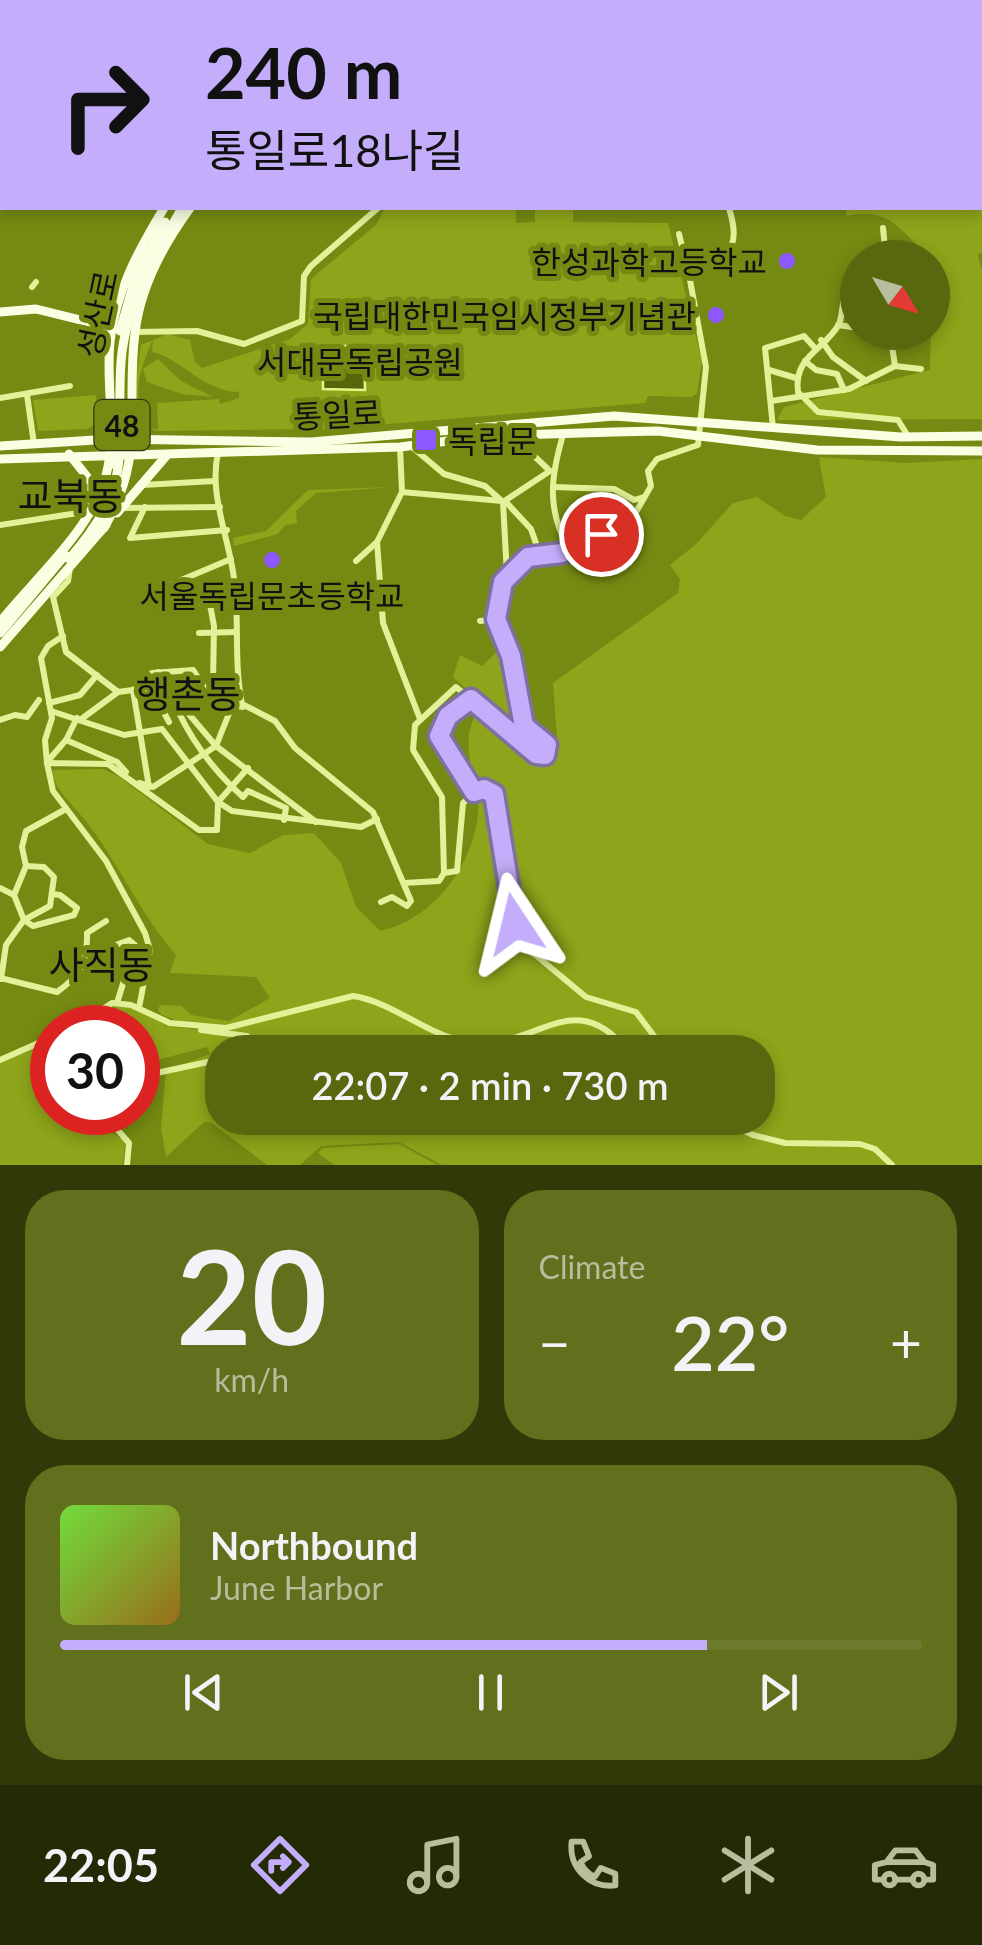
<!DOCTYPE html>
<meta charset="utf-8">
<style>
:root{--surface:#58680e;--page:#61701c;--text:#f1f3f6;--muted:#b7be9e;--line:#6d7b2e;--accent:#c4adfa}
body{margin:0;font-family:Lato,"Noto Sans KR",sans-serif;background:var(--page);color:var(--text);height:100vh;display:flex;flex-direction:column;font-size:38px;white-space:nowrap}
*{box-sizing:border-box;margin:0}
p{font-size:32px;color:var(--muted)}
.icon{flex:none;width:55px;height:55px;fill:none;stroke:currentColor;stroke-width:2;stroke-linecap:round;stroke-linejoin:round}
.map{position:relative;height:1165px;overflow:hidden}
.drawer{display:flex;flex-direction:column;gap:25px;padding:25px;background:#303908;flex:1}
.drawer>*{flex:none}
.hud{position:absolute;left:0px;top:0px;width:982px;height:210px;box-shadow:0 5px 15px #0003;background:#c4adfa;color:#111;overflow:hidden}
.needle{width:65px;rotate:128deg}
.fabs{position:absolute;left:840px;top:240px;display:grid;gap:20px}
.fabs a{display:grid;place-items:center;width:110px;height:110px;border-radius:50%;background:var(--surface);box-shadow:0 5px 15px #0003;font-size:50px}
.speed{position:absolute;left:30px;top:1005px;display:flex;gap:20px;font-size:50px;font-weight:700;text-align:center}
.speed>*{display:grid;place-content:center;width:130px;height:130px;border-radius:50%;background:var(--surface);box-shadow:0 5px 15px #0003;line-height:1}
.speed .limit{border:15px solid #d22;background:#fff;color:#111}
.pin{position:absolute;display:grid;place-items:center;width:85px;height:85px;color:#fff;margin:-42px;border:5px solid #fff;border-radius:50%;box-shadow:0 2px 10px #0007}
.me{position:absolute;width:110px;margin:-55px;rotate:350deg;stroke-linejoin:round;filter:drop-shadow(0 0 8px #0008)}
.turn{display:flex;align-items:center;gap:35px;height:210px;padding:0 40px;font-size:45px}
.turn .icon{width:130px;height:130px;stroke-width:2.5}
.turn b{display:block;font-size:70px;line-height:85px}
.big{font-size:75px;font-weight:600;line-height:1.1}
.drawer .widget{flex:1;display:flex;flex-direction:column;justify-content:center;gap:15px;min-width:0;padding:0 35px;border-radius:40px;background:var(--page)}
.drawer .dial{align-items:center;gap:0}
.dial b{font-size:130px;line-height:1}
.song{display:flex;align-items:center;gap:30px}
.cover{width:120px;height:120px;border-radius:15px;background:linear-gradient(135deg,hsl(100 70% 55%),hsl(40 70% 35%))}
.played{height:10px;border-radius:5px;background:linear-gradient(90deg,var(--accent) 75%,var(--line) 75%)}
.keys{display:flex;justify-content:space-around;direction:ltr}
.heat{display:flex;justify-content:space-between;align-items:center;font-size:55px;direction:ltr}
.drawer .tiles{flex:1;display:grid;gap:25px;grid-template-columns:1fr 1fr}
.widget:last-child{grid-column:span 2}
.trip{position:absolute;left:205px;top:1035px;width:570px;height:100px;border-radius:40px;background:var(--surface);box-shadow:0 5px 15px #0003;font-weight:600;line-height:100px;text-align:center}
.dock{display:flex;height:160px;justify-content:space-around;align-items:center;background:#232a06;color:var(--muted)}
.dock .icon{width:70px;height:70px}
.dock .on{color:var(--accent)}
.dock b{font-size:45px;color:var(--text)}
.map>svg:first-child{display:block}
.green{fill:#8ea41a;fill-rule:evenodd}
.water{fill:#56660b;stroke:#e5f48a;stroke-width:2.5}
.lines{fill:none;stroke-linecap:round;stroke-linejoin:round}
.major-tunnel{stroke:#617212;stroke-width:9;stroke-dasharray:9 4.5;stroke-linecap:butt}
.minor{stroke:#e3f198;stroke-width:6}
.major{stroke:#f9ffe2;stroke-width:9}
.major-bridge{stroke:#f9ffe2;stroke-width:9}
.route-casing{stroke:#7f70a2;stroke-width:25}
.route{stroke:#c4adfa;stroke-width:18}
.poi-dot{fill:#8d58ff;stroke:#758a12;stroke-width:4}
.labels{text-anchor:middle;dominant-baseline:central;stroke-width:10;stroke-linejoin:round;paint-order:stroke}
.shield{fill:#758a12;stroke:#2f3511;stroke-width:2.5}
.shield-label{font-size:30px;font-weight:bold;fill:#111}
.poi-label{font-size:32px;fill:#111;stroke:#758a12;text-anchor:end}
.street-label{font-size:32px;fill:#111;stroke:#758a12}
.park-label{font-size:32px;fill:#111;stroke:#758a12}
.quarter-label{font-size:38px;fill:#111;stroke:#758a12}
</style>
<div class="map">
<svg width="982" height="1165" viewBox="0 0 982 1165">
<rect width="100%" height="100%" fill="#758a12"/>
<g class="green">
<path d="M0,0h571l-569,2 -2,50z"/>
<path d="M814,0h168v252l-4,3 4,17v147l-205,1 7,-13 146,-37 2,-112c-29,-22 -40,-53 -85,-42l-2,-8h135v-206z"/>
<path d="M385,208h131v15l19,-1v-14h38v14l95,1 34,138 -5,32 -5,4 -44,-1 -3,7 -317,26 -172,2c-27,-14 -19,-61 -15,-86l27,-11 22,6 5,22 7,6 88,-29 18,-15 3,-45 65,-54zM153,339l-1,13c28,5 49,39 87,40v6l-19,6 -1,-5 -62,4 1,27 -9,-3c-20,-35 -8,-58 4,-88z"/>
<path d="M158,359l23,22 32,16 -31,-3 -35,-12 -4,-13z"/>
<path d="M96,395l2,27 -10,7 -50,2 -5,-31z"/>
<path d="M819,457l87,6 76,-4v706h-540l-43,-23 -78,4 -21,19h-33l-55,-42 -8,-1 -38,35 -5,-29 5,-57 44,-17 -3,-7 -69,18v-37l-65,-1 39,-21 21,2 38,18 34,5 -43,-16 -4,-4 2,-6 22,1 9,9 38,6 41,-23 -14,-21 -86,-4 6,-18c-36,-41 -57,-92 -91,-135 -12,-15 -31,-31 -33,-50l51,-1 15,7 90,68 42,9 33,-18 31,-2 27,30 15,44 24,24c52,-11 93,-64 98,-118 4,-38 -21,-56 -3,-98l22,7 46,35 6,-1 8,-18 -4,-55 125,-90 2,-14 -10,-14 25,-20 38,-42 24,-6 28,19 16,4 25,-23zM222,1052h536v66h-536z"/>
<path d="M392,487l-76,6 -20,18 1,12 -12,2 -7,9 -44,12 -1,-8 33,-7 42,-41z"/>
<path d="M501,648l7,9 13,71 -5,6 -63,-57 7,-22 22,11z"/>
<path d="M52,1037v75l58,1 -7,14 22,14 -2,24h-123v-103z"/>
<path d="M399,1144l38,21h-103l-16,-12 4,-5z"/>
</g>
<path class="water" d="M323,346h41l1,44 -42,-1z"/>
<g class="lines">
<g class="major-tunnel">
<path d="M302,2l1,-2"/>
<path d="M318,2v-2"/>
</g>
<g class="minor">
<path d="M522,0l1,2"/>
<path d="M590,0l29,2"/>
<path d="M206,2l3,-2"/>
<path d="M556,2l2,-2"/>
<path d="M0,70h2"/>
<path d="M883,228l3,30"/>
<path d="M679,234l11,45"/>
<path d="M32,287l4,-5"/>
<path d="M844,299c-2,7 -2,18 -5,25 -14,26 -46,32 -41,68l20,20 80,8 10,16"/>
<path d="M838,325l20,3"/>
<path d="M134,332l63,-1 47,13 58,-23 2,-45 7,-10 67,-58"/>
<path d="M890,332l5,34"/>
<path d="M895,332l11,2"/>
<path d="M821,340l12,17 33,24"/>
<path d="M805,361l11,9 21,4 7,16"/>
<path d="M895,366l26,3"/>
<path d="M769,370l27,8"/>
<path d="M27,395l7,49"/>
<path d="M0,398l70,-12"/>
<path d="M771,401l78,-12 46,-23"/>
<path d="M773,428l-8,-80 39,-12 10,11"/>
<path d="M563,435c-12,41 -17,74 6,114"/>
<path d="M412,447l32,27 41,12 18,16 4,73"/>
<path d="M218,453c-10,43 13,89 17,133 4,40 -1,77 7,118l33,17 20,27 78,64 38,89 -4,5 -15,-9 -11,5"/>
<path d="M142,485l73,-4"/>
<path d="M553,487l61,2 20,11 10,-3"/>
<path d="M402,492l100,9"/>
<path d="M505,501l26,28 9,26"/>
<path d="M503,502l47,-31 -37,-35"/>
<path d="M145,507l-15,31 97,-8"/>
<path d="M121,508l99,-1"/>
<path d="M0,525l91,-14"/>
<path d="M377,542l6,81 37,96"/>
<path d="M231,559l-64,27 17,23 52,-21"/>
<path d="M356,561l21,-19 25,-50 -2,-45"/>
<path d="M70,568l-2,13 -15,16 13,55 52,40 15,-2 19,-17 41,-3 20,31 30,6"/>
<path d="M209,599l5,27 -1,55 24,-3"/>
<path d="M480,621l17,-2"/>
<path d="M199,633l37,-1"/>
<path d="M158,672l1,7 57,67 100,76"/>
<path d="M139,686l18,13 12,23"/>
<path d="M133,690l16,97"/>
<path d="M471,699l-23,17 -9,20 35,56"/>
<path d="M49,703l31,-8 17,-20"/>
<path d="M51,711l73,24 38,-6 56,73 14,9 129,16 16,-8"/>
<path d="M179,713c16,33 36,59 64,84l5,-6 38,17 -2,12"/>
<path d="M0,720l15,-5 12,2 12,-17"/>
<path d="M80,720l38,-28"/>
<path d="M66,740l51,22 9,10"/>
<path d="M47,762l19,-22 11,-22"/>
<path d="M47,763l-2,-23 7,-22 -11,-60 7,-12 15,-10"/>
<path d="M139,783l14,4 63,-41 16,-40"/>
<path d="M218,802l30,-34"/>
<path d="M444,873l-2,-76 -29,-47 2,-25 41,-38 81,67 8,1 2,-10 -23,-19 -13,-70 -13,-25 5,-49 25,-25 34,-4 70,-34 19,-33 -3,-15 9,-12 41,-14 8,-78 -16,-87c20,-33 57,-14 39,-72"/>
<path d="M404,883l35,-2 5,-8 13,-2 6,-68 16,-14 11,2 6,9 24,142 66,55 50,15 30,40"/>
<path d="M0,888l14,7 12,-29 -4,-19 4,-16 40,-22"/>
<path d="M14,895l10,25 26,-14 4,-29 -10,-10 -18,-1"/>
<path d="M87,956l42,-16 6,5 -18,58"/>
<path d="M0,978l57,14c23,-16 31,-31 30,-59l19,-12"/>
<path d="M1,979l5,-34 18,-25 9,6 41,-11 3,-7 -17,-13 -8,-1"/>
<path d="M139,1008l11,-58 -5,-17 -39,-72 -53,-70 -6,-28 61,1 91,66h18l1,-28"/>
<path d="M73,1028l39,-25 19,2 39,18 56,5 127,-32c46,7 81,48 130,47 60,-1 93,-56 146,9"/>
<path d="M201,1030l46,6v16"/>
<path d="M250,1052l63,-14"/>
<path d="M0,1060l52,-23"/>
<path d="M138,1077l84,-18"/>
<path d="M114,1112l2,16 13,15 -2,22"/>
<path d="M719,1118l34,17 32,8 75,1 15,5 17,16"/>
</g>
<g class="major">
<path d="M136,276l29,-54"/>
<path d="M142,278l40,-70"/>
<path d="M0,312l36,-3 77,19"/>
<path d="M0,446l111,-7 200,3 303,-26 287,21 81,-1"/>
<path d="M69,454l23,29v19"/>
<path d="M0,459l400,-12 88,-11 126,-4 44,-1 159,19 165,1"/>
<path d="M117,513l50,-58"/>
<path d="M104,528c43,-75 21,-117 31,-195 5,-46 28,-88 55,-125"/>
<path d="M0,622c33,-41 83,-85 102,-134 18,-47 3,-98 8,-146 5,-49 29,-93 54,-134"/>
<path d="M0,633l65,-78"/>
<path d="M0,647l106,-122"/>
</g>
<g class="major-bridge">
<path d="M120,331l16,-55"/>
<path d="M115,465l1,-49"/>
<path d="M69,559c68,-77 46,-106 52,-197 2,-29 12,-57 21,-84"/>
</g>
</g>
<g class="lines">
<g class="route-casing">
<path id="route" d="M515,924l-21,-130 -10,-5 -10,3 -35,-56 9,-20 23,-17 65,55 9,1 2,-10 -23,-19 -13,-70 -15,-37 7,-37 25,-25 34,-4 39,-19"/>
</g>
<use href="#route" class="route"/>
</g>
<g class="poi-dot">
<circle cx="787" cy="261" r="10"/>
<circle cx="716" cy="315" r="10"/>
<rect x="414" y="428" width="24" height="24" rx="5"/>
<circle cx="272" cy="560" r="10"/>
</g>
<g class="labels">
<rect class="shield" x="94.5" y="400" width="55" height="50" rx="8"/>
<g class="shield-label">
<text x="122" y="425">48</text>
</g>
<g class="poi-label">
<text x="767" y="261">한성과학고등학교</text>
<text x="696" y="315">국립대한민국임시정부기념관</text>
<text x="448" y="440" text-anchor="start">독립문</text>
<text x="272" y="595" text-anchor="middle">서울독립문초등학교</text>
</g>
<g class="street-label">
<text transform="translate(97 314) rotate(-78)">성산로</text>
<text transform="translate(337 414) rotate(-3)">통일로</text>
</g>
<g class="park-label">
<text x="360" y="361">서대문독립공원</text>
</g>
<g class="quarter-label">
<text x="70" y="495">교북동</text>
<text x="188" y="693">행촌동</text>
<text x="101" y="964">사직동</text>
</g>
</g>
</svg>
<div class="fabs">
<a><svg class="needle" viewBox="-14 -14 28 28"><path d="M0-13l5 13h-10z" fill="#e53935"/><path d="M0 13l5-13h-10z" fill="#b7be9e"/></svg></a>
</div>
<div class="speed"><div class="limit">30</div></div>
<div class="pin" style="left:601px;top:534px;background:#d93025"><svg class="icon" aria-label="arrive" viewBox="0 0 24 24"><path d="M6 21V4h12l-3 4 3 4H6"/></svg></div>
<svg class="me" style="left:515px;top:924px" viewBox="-20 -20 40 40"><path d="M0-17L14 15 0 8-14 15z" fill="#c4adfa" stroke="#fff" stroke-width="4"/></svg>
<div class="trip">22:07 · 2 min · 730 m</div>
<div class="hud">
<div class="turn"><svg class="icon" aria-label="right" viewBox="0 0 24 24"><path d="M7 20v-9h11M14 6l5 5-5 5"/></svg><div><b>240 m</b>통일로18나길</div></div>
</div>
</div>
<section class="drawer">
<div class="tiles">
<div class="widget dial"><b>20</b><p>km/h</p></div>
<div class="widget"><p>Climate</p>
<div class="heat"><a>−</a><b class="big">22°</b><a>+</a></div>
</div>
<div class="widget">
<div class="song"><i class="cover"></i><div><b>Northbound</b><p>June Harbor</p></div></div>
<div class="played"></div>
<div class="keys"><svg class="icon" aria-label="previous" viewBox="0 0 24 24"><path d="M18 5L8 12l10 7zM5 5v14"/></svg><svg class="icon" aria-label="pause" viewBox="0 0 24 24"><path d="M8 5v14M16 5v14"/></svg><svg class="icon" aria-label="next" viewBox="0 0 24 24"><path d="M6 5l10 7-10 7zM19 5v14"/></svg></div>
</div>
</div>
</section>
<nav class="dock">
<b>22:05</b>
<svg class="icon on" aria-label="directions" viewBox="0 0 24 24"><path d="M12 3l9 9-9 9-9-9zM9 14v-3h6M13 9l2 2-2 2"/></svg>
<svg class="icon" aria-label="music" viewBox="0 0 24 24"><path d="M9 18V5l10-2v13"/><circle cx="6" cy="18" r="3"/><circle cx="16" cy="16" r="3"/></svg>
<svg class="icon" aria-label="phone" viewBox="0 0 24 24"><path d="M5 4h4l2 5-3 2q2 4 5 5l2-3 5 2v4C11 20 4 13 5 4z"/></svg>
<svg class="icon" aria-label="climate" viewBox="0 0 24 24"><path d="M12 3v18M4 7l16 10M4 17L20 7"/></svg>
<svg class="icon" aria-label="car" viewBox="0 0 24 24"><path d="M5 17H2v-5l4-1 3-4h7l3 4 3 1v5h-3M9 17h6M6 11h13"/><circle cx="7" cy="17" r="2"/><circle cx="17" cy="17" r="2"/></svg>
</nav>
